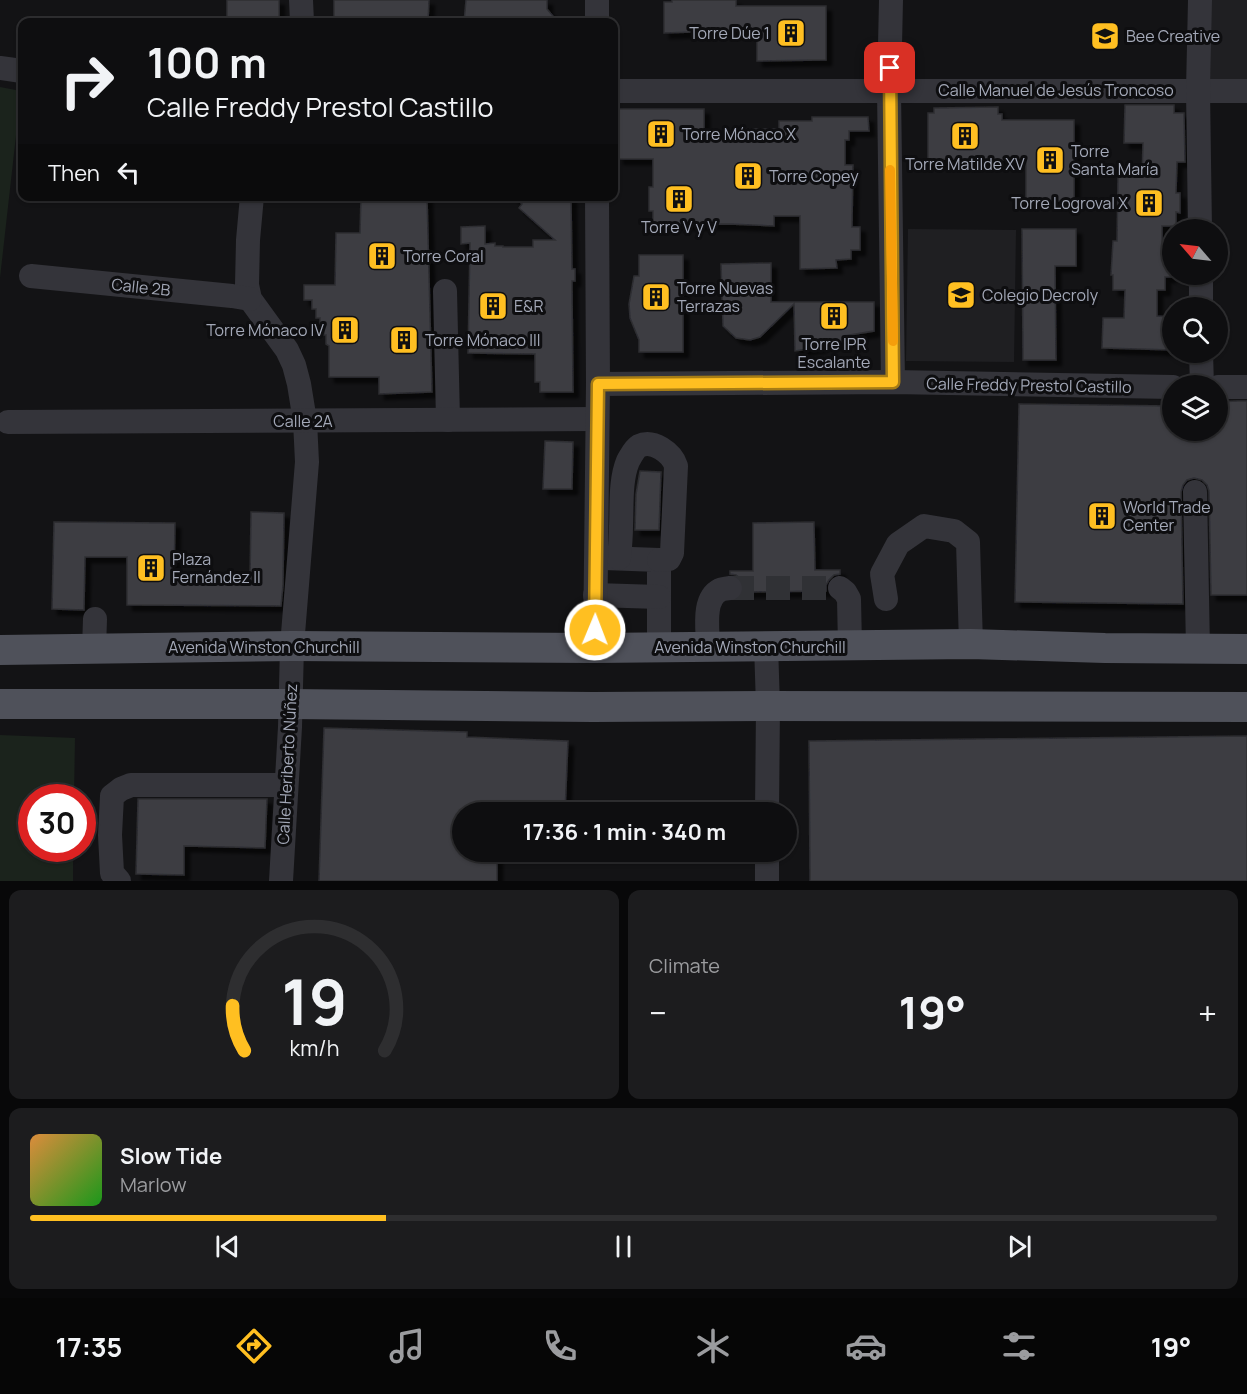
<!DOCTYPE html>
<meta charset="utf-8">
<style>
:root{--surface:#0e0e10;--page:#1c1c1e;--text:#f1f3f6;--muted:#9b9c9f;--line:#2e2e30;--accent:#ffbf21}
body{margin:0;font-family:Manrope,sans-serif;background:var(--page);color:var(--text);height:100vh;display:flex;flex-direction:column;font-size:22px;white-space:nowrap}
*{box-sizing:border-box;margin:0}
p{font-size:20px;color:var(--muted)}
.icon{flex:none;width:33px;height:33px;fill:none;stroke:currentColor;stroke-width:2;stroke-linecap:round;stroke-linejoin:round}
.map{position:relative;height:881px;overflow:hidden}
.drawer{display:flex;flex-direction:column;gap:9px;padding:9px;background:#080809;flex:1}
.drawer>*{flex:none}
.banner{position:absolute;left:18px;top:18px;width:600px;height:183px;border-radius:12px;box-shadow:0 2px 4px #0004,0 0 0 2px var(--line);background:#0e0e10;color:var(--text);overflow:hidden}
.needle{width:39px;rotate:298deg}
.buttons{position:absolute;left:1162px;top:219px;display:grid;gap:12px}
.buttons a{display:grid;place-items:center;width:66px;height:66px;border-radius:50%;background:var(--surface);box-shadow:0 2px 4px #0004,0 0 0 2px var(--line);font-size:30px}
.speed{position:absolute;left:18px;top:784px;display:flex;gap:12px;font-size:30px;font-weight:700;text-align:center}
.speed>*{display:grid;place-content:center;width:78px;height:78px;border-radius:50%;background:var(--surface);box-shadow:0 2px 4px #0004,0 0 0 2px var(--line);line-height:1}
.speed .limit{border:9px solid #d22;background:#fff;color:#111}
.pin{position:absolute;display:grid;place-items:center;width:51px;height:51px;color:#fff;margin:-26px;border-radius:12px;box-shadow:0 3px 9px #0006}
.me{position:absolute;width:66px;margin:-33px;rotate:1deg;stroke-linejoin:round;filter:drop-shadow(0 0 4px #0008)}
.turn{display:flex;align-items:center;gap:21px;height:126px;padding:0 30px;font-size:27px}
.turn .icon{width:78px;height:78px;stroke-width:2.5}
.turn b{display:block;font-size:42px;line-height:51px}
.then{display:flex;align-items:center;height:57px;padding:0 30px;background:#0003;gap:12px;font-size:22px}
.big{font-size:45px;font-weight:700;line-height:1.1}
.drawer .card{flex:1;display:flex;flex-direction:column;justify-content:center;gap:9px;min-width:0;padding:0 21px;border-radius:12px;background:var(--page)}
.drawer .dial{align-items:center;gap:0}
.dial svg{height:156px;overflow:visible;fill:none;stroke:var(--line);stroke-width:7;stroke-linecap:round;text-anchor:middle}
.dial text{fill:var(--text);stroke:none}
.song{display:flex;align-items:center;gap:18px}
.cover{width:72px;height:72px;border-radius:9px;background:linear-gradient(135deg,hsl(30 70% 55%),hsl(120 70% 35%))}
.played{height:6px;border-radius:3px;background:linear-gradient(90deg,var(--accent) 30%,var(--line) 30%)}
.keys{display:flex;justify-content:space-around;direction:ltr}
.heat{display:flex;justify-content:space-between;align-items:center;font-size:33px;direction:ltr}
.drawer .tiles{flex:1;display:grid;gap:9px;grid-template-columns:1fr 1fr}
.card:last-child{grid-column:span 2}
.trip{position:absolute;left:452px;top:802px;width:345px;height:60px;border-radius:30px;background:var(--surface);box-shadow:0 2px 4px #0004,0 0 0 2px var(--line);font-weight:700;line-height:60px;text-align:center}
.dock{display:flex;height:96px;justify-content:space-around;align-items:center;background:#060606;color:var(--muted)}
.dock .icon{width:42px;height:42px}
.dock .active{color:var(--accent)}
.dock b{font-size:27px;color:var(--text)}
.map>svg:first-child{display:block}
.built{fill:#1f1f22}
.green{fill:#1b231c}
.building{fill:#3c3d43;stroke:#2d2d31;stroke-width:1.5;filter:url(#shadow)}
.lines{fill:none;stroke-linecap:round;stroke-linejoin:round}
.minor-tunnel{stroke:#303135;stroke-width:24;stroke-dasharray:24 12;stroke-linecap:butt}
.minor{stroke:#34343a;stroke-width:24}
.major{stroke:#4f515a;stroke-width:30}
.route-casing{stroke:#a67c15;stroke-width:15}
.route{stroke:#ffbf21;stroke-width:10}
.slow{stroke:#f59e0b;stroke-width:10}
.labels{text-anchor:middle;dominant-baseline:central;stroke-width:6;stroke-linejoin:round;paint-order:stroke}
.poi-label{font-size:16px;fill:#a3a8b7;stroke:#0e0e10;text-anchor:start}
.street-label{font-size:16px;fill:#a3a8b7;stroke:#0e0e10}
</style>
<div class="map">
<svg width="1247" height="881" viewBox="0 0 1247 881">
<defs>
<filter id="shadow"><feDropShadow dx="5.5" dy="5.5" stdDeviation="1.5" flood-color="#0009"/></filter>
</defs>
<rect width="100%" height="100%" fill="#131315"/>
<g class="built">
<path d="M1211,0h36v81h-37z"/>
<path d="M908,229l108,1 -2,132 -108,-1z"/>
</g>
<g class="green">
<path d="M0,87l21,4 -21,187z"/>
<path d="M0,735l75,3 -1,60h-42v51h41v32h-73z"/>
</g>
<g class="building">
<path d="M227,0h52v22h-37v-2h-15z"/>
<path d="M334,0h95l-1,22h-94z"/>
<path d="M466,0h81v9l11,13h-94z"/>
<path d="M672,0h64v6h90v54l-69,1v-31l-93,3v-31h8z"/>
<path d="M1125,105h49v8h10l1,49h-8l-1,31h4v20l-4,-1v14h-14v27h9v24h-6v13h-8v26l16,1v33l-71,-2 1,-30h21l1,-28h-12v-15h-2l2,-34h4l1,-64h24l1,-34h-19z"/>
<path d="M998,107v7h4v6h72v81h-48v-41l-98,-1v-46h6v-5z"/>
<path d="M618,109h86v26h35v-6h40v-8h33v-4h56l1,14h-20v9h-4v25h8l-1,62h8v23h-9v9l-15,1 1,8 -37,1v-53h-26v10l-46,-2 -75,1v-14h-4v-24h4v-28h-35z"/>
<path d="M361,196h66l5,196 -53,2v-17h-50v-31l-3,-2v-9h-2v-10h-4v-7h-4v-9h-4v-9h-8v-15h31l1,-52h24z"/>
<path d="M512,196h59l1,73h3v12h-3l1,111h-33v-10h-5v-28l-67,-1 2,-110 -9,1v-17l24,-1v18l10,-1v3h8v1h30v-7h22l-36,-32 3,-4z"/>
<path d="M1022,229h54v37h-21l1,94h-33z"/>
<path d="M639,255h44v97h-44v-12l-9,-22 -1,-14 5,-28h5z"/>
<path d="M771,263v39h103v29l-30,5v6l-23,2v3l-26,4 -1,-47 -34,33 -10,3 -14,-2 -13,-12 -2,-62z"/>
<path d="M1237,401h10v194h-36l-2,-104 -2,-6 -5,-5 -8,-2 -7,2 -4,5 -2,7 2,112 -168,-2 4,-198 154,2v24h45v-28z"/>
<path d="M545,441l28,1 -1,47h-29z"/>
<path d="M640,471l21,1 -2,58h-24l1,-36z"/>
<path d="M251,512l33,1 -1,72 -2,21 -154,-1v-48h-42l-1,53 -32,-1 2,-87 121,1 -1,56 76,1z"/>
<path d="M814,522l1,48h25v4l-6,1 -5,5 -3,5v6l-83,1 1,-6 -2,-6 -6,-5 -6,-1v-3h23v-48z"/>
<path d="M324,728l143,4v5l101,4 -3,72h-103v39h35v29h-178z"/>
<path d="M1247,736v145h-437l-1,-140z"/>
<path d="M138,799h129l-2,49 -81,-2v29l-48,-1z"/>
</g>
<g class="lines">
<path class="minor-tunnel" d="M730,588h110"/>
<g class="minor">
<path d="M301,0l1,22"/>
<path d="M891,0l-2,91 4,291"/>
<path d="M597,22v-22"/>
<path d="M0,68l22,3"/>
<path d="M614,91h633"/>
<path d="M252,196l-4,44 -1,45 3,14 37,51 7,15 5,19 6,37 2,41 -15,184 -2,81 -9,154"/>
<path d="M1200,230l-2,-140 2,-90"/>
<path d="M1201,274v34"/>
<path d="M31,276l201,20 18,3"/>
<path d="M445,291l3,129"/>
<path d="M1201,352l1,34"/>
<path d="M598,384l295,-2 280,5"/>
<path d="M1218,387h29"/>
<path d="M8,422l589,-3"/>
<path d="M1195,492l3,157"/>
<path d="M604,558l55,2v87"/>
<path d="M619,558c1,-10 2,-21 2,-32 1,-21 -1,-46 7,-65 3,-5 6,-12 11,-15 14,-7 33,7 37,20l-4,87 -3,6 -10,1"/>
<path d="M840,588l5,4 4,7 1,47"/>
<path d="M595,595l64,2"/>
<path d="M886,599l-4,-25 16,-30 26,-18 30,5 14,11 3,102"/>
<path d="M766,645l2,61 -1,107"/>
<path d="M708,646c0,-16 -6,-47 12,-56 1,-1 10,-2 10,-2"/>
<path d="M595,648l3,-264 -1,-188"/>
<path d="M94,649l1,-30"/>
<path d="M119,881l-7,-8 -2,-38 2,-39 9,-7 10,-4h155"/>
<path d="M767,881v-29"/>
</g>
<g class="major">
<path d="M0,650l292,-4 303,2 376,-4 134,4 142,1"/>
<path d="M0,704h290l303,3 175,-1 479,1"/>
</g>
</g>
<g class="lines">
<g class="route-casing">
<path id="route" d="M595,630l3,-246 295,-2 -3,-314"/>
</g>
<use href="#route" class="route"/>
<path class="slow" d="M890,170l3,171"/>
</g>
<defs>
<g id="building-square" transform="scale(1.5)"><rect x="-9" y="-9" width="18" height="18" rx="4" fill="#ffbf21" stroke="#0e0e10"/><path d="M-4-6H4V6H1V3H-1V6H-4ZM-2.5-4.3h1.7v1.8h-1.7ZM.8-4.3h1.7v1.8H.8ZM-2.5-1h1.7V.8h-1.7ZM.8-1h1.7V.8H.8Z" fill="#111"/></g>
<g id="school-square" transform="scale(1.5)"><rect x="-9" y="-9" width="18" height="18" rx="4" fill="#ffbf21" stroke="#0e0e10"/><path d="M0-5L7-2L0 1L-7-2ZM-4 1L0 2.5L4 1V4Q0 6-4 4Z" fill="#111"/></g>
</defs>
<g fill-rule="evenodd">
<use href="#building-square" x="791" y="33"/>
<use href="#school-square" x="1105" y="36"/>
<use href="#building-square" x="661" y="134"/>
<use href="#building-square" x="965" y="136"/>
<use href="#building-square" x="1050" y="160"/>
<use href="#building-square" x="748" y="176"/>
<use href="#building-square" x="679" y="199"/>
<use href="#building-square" x="1149" y="203"/>
<use href="#building-square" x="382" y="256"/>
<use href="#school-square" x="961" y="295"/>
<use href="#building-square" x="656" y="297"/>
<use href="#building-square" x="493" y="306"/>
<use href="#building-square" x="834" y="316"/>
<use href="#building-square" x="345" y="330"/>
<use href="#building-square" x="404" y="340"/>
<use href="#building-square" x="1102" y="516"/>
<use href="#building-square" x="151" y="568"/>
</g>
<g class="labels">
<g class="poi-label">
<text x="770" y="33" text-anchor="end">Torre Dúe 1</text>
<text x="1126" y="36">Bee Creative</text>
<text x="682" y="134">Torre Mónaco X</text>
<text x="1071" y="151">Torre<tspan x="1071" dy="18">Santa María</tspan></text>
<text x="965" y="164" text-anchor="middle">Torre Matilde XV</text>
<text x="769" y="176">Torre Copey</text>
<text x="1128" y="203" text-anchor="end">Torre Logroval X</text>
<text x="679" y="227" text-anchor="middle">Torre V y V</text>
<text x="403" y="256">Torre Coral</text>
<text x="677" y="288">Torre Nuevas<tspan x="677" dy="18">Terrazas</tspan></text>
<text x="982" y="295">Colegio Decroly</text>
<text x="514" y="306">E&amp;R</text>
<text x="324" y="330" text-anchor="end">Torre Mónaco IV</text>
<text x="425" y="340">Torre Mónaco III</text>
<text x="834" y="344" text-anchor="middle">Torre IPR<tspan x="834" dy="18">Escalante</tspan></text>
<text x="1123" y="507">World Trade<tspan x="1123" dy="18">Center</tspan></text>
<text x="172" y="559">Plaza<tspan x="172" dy="18">Fernández II</tspan></text>
</g>
<g class="street-label">
<text x="1056" y="90">Calle Manuel de Jesús Troncoso</text>
<text transform="translate(141 287) rotate(6)">Calle 2B</text>
<text transform="translate(1029 385) rotate(1)">Calle Freddy Prestol Castillo</text>
<text x="303" y="421">Calle 2A</text>
<text x="264" y="647">Avenida Winston Churchill</text>
<text x="750" y="647">Avenida Winston Churchill</text>
<text transform="translate(287 764) rotate(-87)">Calle Heriberto Núñez</text>
</g>
</g>
</svg>
<div class="buttons">
<a><svg class="needle" viewBox="-14 -14 28 28"><path d="M0-13l5 13h-10z" fill="#e53935"/><path d="M0 13l5-13h-10z" fill="#9b9c9f"/></svg></a>
<a><svg class="icon" aria-label="search" viewBox="0 0 24 24"><circle cx="10" cy="10" r="6"/><path d="M15 15l6 6"/></svg></a>
<a><svg class="icon" aria-label="layers" viewBox="0 0 24 24"><path d="M12 4l9 5-9 5-9-5zM3 14l9 5 9-5"/></svg></a>
</div>
<div class="speed"><div class="limit">30</div></div>
<div class="pin" style="left:890px;top:68px;background:#d93025"><svg class="icon" aria-label="arrive" viewBox="0 0 24 24"><path d="M6 21V4h12l-3 4 3 4H6"/></svg></div>
<svg class="me" style="left:595px;top:630px" viewBox="-20 -20 40 40"><circle r="17" fill="#ffbf21" stroke="#fff" stroke-width="3"/><path d="M0-11L8 9 0 5-8 9z" fill="#fff"/></svg>
<div class="trip">17:36 · 1 min · 340 m</div>
<div class="banner">
<div class="turn"><svg class="icon" aria-label="right" viewBox="0 0 24 24"><path d="M7 20v-9h11M14 6l5 5-5 5"/></svg><div><b>100 m</b>Calle Freddy Prestol Castillo</div></div>
<div class="then">Then<svg class="icon" aria-label="left" viewBox="0 0 24 24"><path d="M17 20v-9H6M10 6l-5 5 5 5"/></svg></div>
</div>
</div>
<section class="drawer">
<div class="tiles">
<div class="card dial"><svg viewBox="0 0 100 80">
<path d="M14 69A42 42 0 1 1 86 69"/>
<path d="M14 69A42 42 0 0 1 8 46" stroke="#ffbf21"/>
<text x="50" y="56" font-size="32" font-weight="700">19</text>
<text x="50" y="72" font-size="11">km/h</text>
</svg></div>
<div class="card"><p>Climate</p>
<div class="heat"><a>−</a><b class="big">19°</b><a>+</a></div>
</div>
<div class="card">
<div class="song"><i class="cover"></i><div><b>Slow Tide</b><p>Marlow</p></div></div>
<div class="played"></div>
<div class="keys"><svg class="icon" aria-label="previous" viewBox="0 0 24 24"><path d="M18 5L8 12l10 7zM5 5v14"/></svg><svg class="icon" aria-label="pause" viewBox="0 0 24 24"><path d="M8 5v14M16 5v14"/></svg><svg class="icon" aria-label="next" viewBox="0 0 24 24"><path d="M6 5l10 7-10 7zM19 5v14"/></svg></div>
</div>
</div>
</section>
<nav class="dock">
<b>17:35</b>
<svg class="icon active" aria-label="directions" viewBox="0 0 24 24"><path d="M12 3l9 9-9 9-9-9zM9 14v-3h6M13 9l2 2-2 2"/></svg>
<svg class="icon" aria-label="music" viewBox="0 0 24 24"><path d="M9 18V5l10-2v13"/><circle cx="6" cy="18" r="3"/><circle cx="16" cy="16" r="3"/></svg>
<svg class="icon" aria-label="phone" viewBox="0 0 24 24"><path d="M5 4h4l2 5-3 2q2 4 5 5l2-3 5 2v4C11 20 4 13 5 4z"/></svg>
<svg class="icon" aria-label="climate" viewBox="0 0 24 24"><path d="M12 3v18M4 7l16 10M4 17L20 7"/></svg>
<svg class="icon" aria-label="car" viewBox="0 0 24 24"><path d="M5 17H2v-5l4-1 3-4h7l3 4 3 1v5h-3M9 17h6M6 11h13"/><circle cx="7" cy="17" r="2"/><circle cx="17" cy="17" r="2"/></svg>
<svg class="icon" aria-label="filters" viewBox="0 0 24 24"><path d="M4 7h16M4 17h16"/><circle cx="9" cy="7" r="2"/><circle cx="15" cy="17" r="2"/></svg>
<b>19°</b>
</nav>
